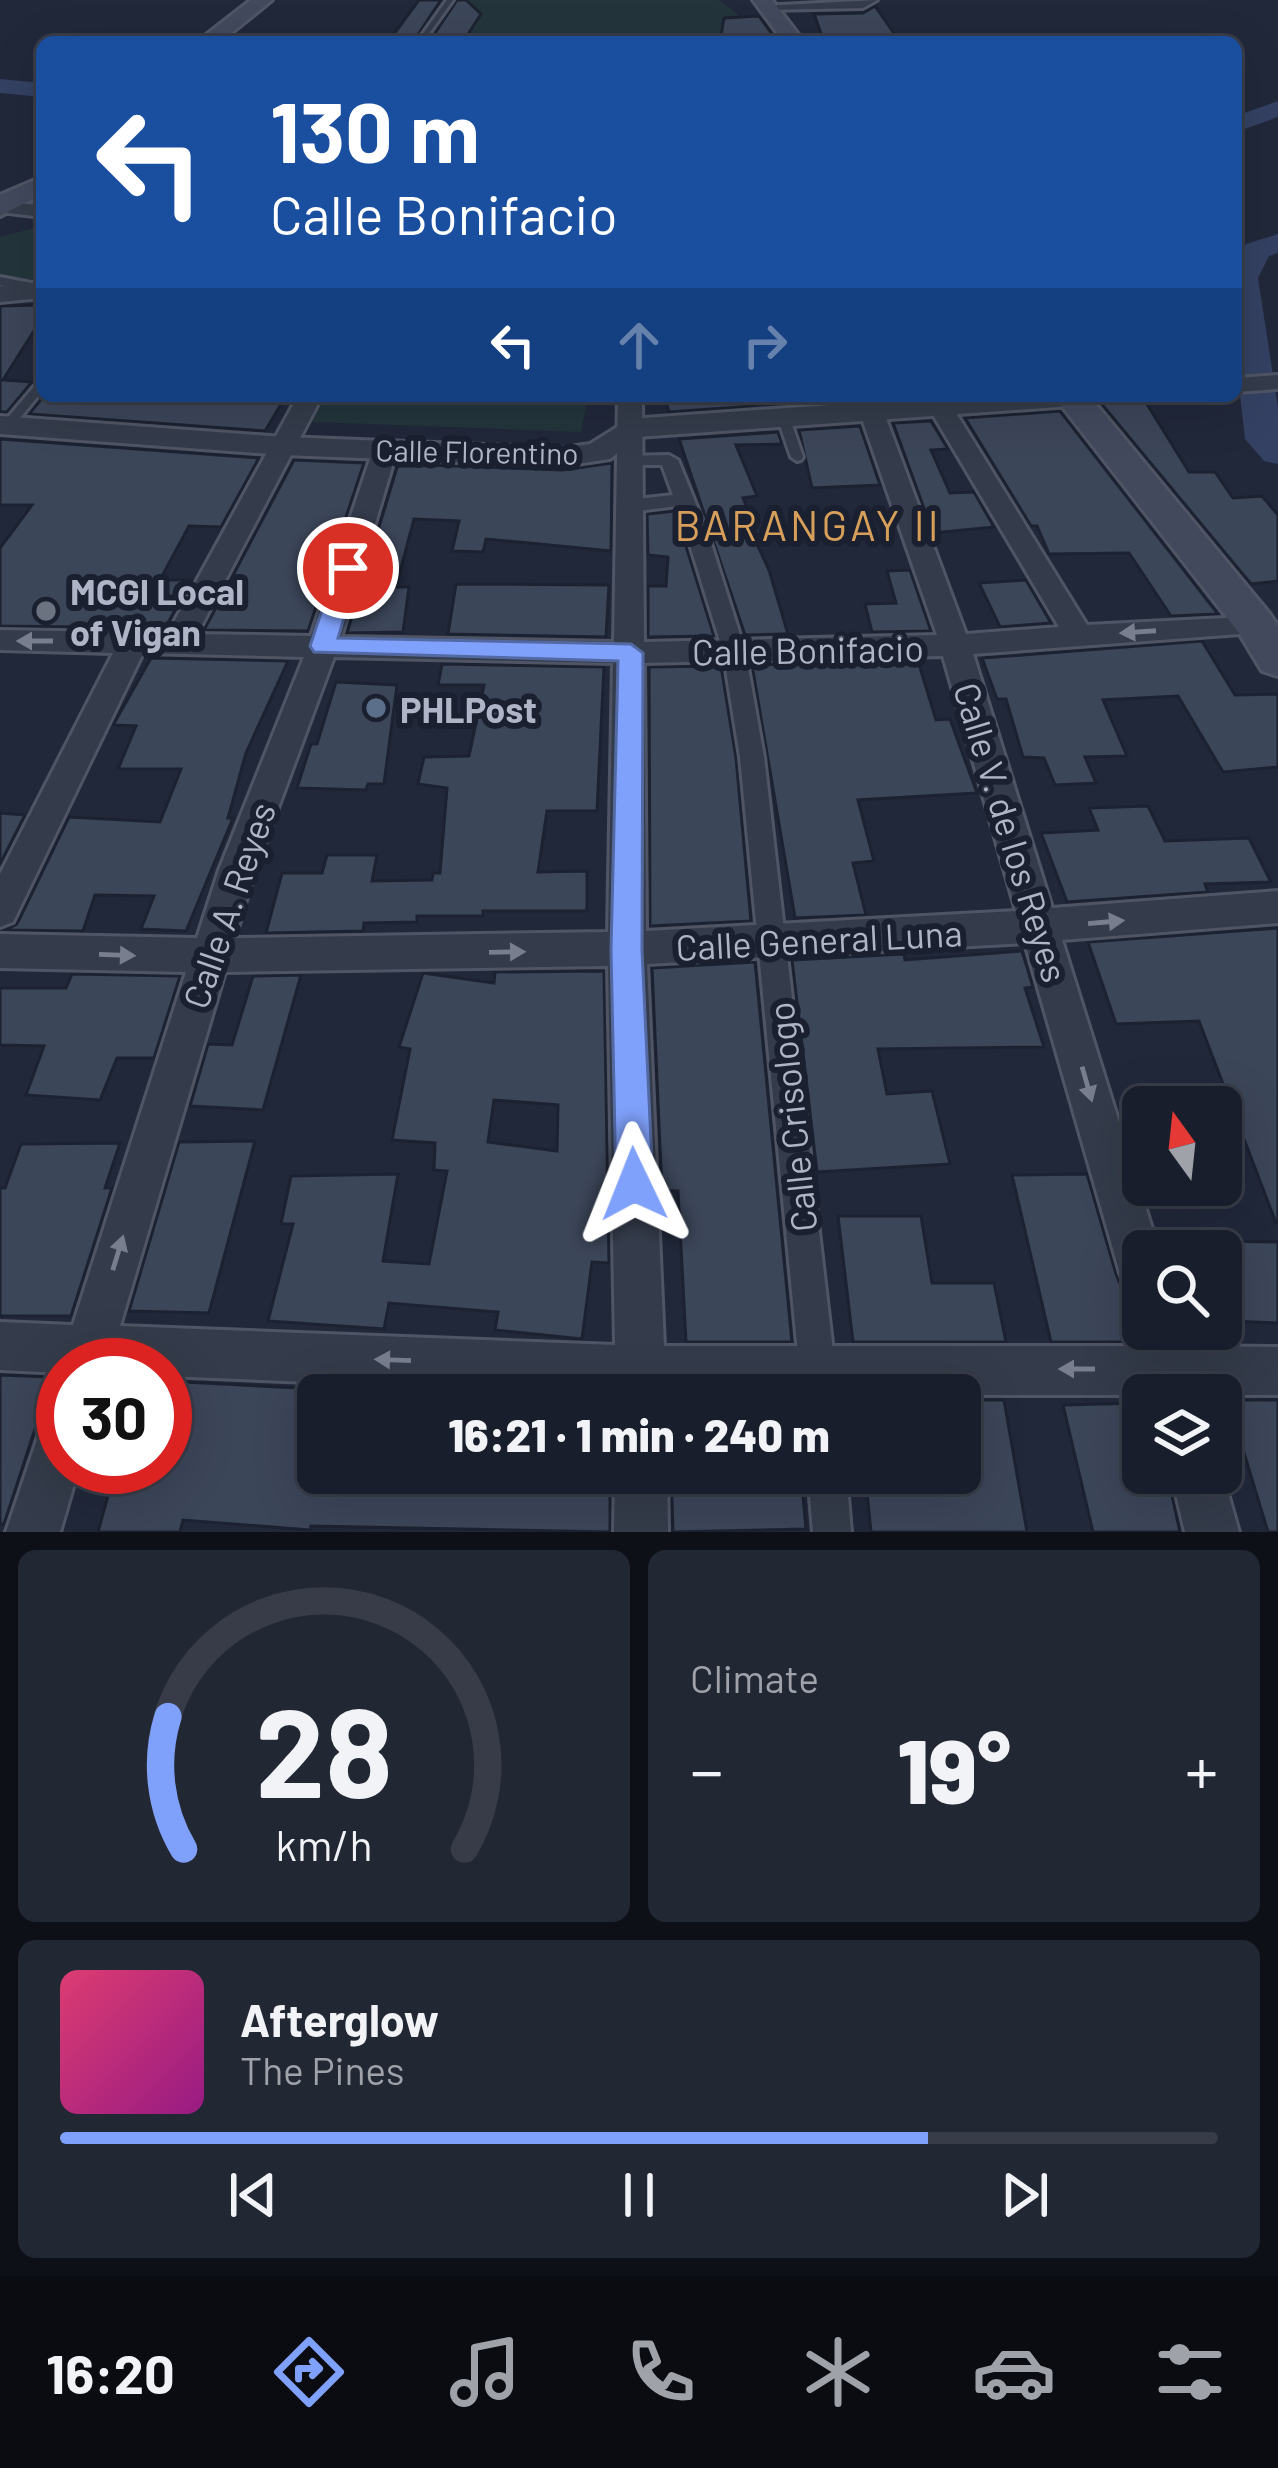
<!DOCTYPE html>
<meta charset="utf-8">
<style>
:root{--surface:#191e2c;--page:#222734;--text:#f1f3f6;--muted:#9fa2a9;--line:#373c48;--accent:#80a1fb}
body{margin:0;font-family:Barlow,sans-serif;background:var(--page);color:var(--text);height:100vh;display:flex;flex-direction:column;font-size:45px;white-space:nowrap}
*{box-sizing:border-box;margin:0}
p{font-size:39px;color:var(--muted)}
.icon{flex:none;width:66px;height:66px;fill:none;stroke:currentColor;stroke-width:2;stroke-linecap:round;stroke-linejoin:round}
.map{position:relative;height:1532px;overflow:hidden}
.drawer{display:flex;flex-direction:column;gap:18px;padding:18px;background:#0e1018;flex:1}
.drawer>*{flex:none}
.hud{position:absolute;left:36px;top:36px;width:1206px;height:366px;border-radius:18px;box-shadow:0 12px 48px #0002,0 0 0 3px var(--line);background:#1a4fa0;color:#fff;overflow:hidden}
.needle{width:78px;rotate:345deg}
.controls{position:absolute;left:1122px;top:1086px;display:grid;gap:24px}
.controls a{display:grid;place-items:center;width:120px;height:120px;border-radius:18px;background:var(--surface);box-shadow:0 12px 48px #0002,0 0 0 3px var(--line);font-size:60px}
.speed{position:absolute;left:36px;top:1338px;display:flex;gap:24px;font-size:60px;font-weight:700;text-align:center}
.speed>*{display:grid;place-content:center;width:156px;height:156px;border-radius:50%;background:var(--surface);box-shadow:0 12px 48px #0002,0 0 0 3px var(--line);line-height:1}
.speed .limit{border:18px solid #d22;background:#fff;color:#111}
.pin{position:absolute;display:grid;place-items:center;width:102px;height:102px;color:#fff;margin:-51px;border:6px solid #fff;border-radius:50%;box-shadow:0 3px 12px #0007}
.me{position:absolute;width:132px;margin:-66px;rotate:358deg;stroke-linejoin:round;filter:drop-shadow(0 0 9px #0008)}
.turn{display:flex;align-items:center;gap:42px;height:252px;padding:0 36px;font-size:54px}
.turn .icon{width:156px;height:156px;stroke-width:2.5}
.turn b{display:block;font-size:84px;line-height:102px}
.lanes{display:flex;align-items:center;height:114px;padding:0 36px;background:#0003;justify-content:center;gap:60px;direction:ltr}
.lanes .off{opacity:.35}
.big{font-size:90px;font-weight:800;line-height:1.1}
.drawer .card{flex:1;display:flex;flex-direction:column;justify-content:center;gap:18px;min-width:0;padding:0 42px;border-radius:18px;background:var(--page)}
.drawer .dial{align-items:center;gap:0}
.dial svg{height:312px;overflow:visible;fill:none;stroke:var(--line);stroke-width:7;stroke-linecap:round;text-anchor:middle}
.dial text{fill:var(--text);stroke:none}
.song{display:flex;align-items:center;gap:36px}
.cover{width:144px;height:144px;border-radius:18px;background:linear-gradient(135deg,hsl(340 70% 55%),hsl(310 70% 35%))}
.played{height:12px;border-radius:6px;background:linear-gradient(90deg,var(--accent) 75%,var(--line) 75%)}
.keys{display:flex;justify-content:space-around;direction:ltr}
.heat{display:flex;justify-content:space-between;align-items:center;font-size:66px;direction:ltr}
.drawer .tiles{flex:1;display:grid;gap:18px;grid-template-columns:1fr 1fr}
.card:last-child{grid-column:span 2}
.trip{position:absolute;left:297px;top:1374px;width:684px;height:120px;border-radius:18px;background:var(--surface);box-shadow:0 12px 48px #0002,0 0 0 3px var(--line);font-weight:800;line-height:120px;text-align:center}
.tabs{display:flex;height:192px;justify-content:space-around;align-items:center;background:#0a0c12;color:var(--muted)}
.tabs .icon{width:84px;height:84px}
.tabs .selected{color:var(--accent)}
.tabs b{font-size:54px;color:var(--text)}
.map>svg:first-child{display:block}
.green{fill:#23353b}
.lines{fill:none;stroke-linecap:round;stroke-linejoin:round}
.river{fill:#344162;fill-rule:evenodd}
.building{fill:#3c4659;stroke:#1c2231;stroke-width:3;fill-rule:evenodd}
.service-casing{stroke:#4f5565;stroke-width:6}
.pedestrian-casing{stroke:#4f5565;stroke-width:6}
.minor-casing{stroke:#4f5565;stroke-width:6}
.tertiary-casing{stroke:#4f5565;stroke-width:6}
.secondary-casing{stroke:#4f5565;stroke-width:6}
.service{fill:#343b4a;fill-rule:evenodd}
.pedestrian{fill:#343b4a;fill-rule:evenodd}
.minor{fill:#343b4a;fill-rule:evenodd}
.tertiary{fill:#343b4a;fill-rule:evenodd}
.secondary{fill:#42495d;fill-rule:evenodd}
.oneway{fill:#787e8e}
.route{fill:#80a1fb;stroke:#5369a3;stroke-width:3}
.worship-dot{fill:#6b7280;stroke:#1a202f;stroke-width:4.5}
.service-dot{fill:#5c6f8a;stroke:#1a202f;stroke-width:4.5}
.labels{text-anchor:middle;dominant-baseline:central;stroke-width:12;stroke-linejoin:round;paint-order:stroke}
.far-street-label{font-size:30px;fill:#afb5c6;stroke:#1a202f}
.poi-label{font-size:36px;font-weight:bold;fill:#afb5c6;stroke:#1a202f;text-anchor:start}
.street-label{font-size:36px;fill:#afb5c6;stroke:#1a202f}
.quarter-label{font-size:42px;letter-spacing:3px;fill:#d79f5a;stroke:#1a202f}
</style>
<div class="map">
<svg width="1278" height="1532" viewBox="0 0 1278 1532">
<rect width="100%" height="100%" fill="#21283a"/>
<g class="green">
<path d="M455,0h264l35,26v16h-333z"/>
<path d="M42,226v55l-42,-6v-38z"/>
<path d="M326,396h262l-7,36 -269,-10z"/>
</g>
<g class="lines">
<g class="river">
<path d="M0,79l42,4v14l-42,-4z"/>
<path d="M1278,101v16l-42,15v-16z"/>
<path d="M1278,234v19l-9,3 -11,22 20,130v56l-14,-3 -19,-22 -9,-79v-99l10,-17z"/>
</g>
</g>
<g class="building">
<path d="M419,0h22l-28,42h-25z"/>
<path d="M457,0h9l15,14 -18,28h-34z"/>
<path d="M875,6l25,36h-76l-10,-28 49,-1z"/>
<path d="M759,16l19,26h-58l4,-24z"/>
<path d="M42,305v13l-39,62 29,2 -25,30h-7v-106z"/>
<path d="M44,396h242l-21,35 -236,-17z"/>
<path d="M664,396h88l2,10 -85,6z"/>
<path d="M1142,396l47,76h26l18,26 29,-2 16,19v66l-27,3 -151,-182z"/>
<path d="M1060,411l158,203 -47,2 -42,-63 -80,1 -12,-28h-6l-66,-108z"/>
<path d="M931,421l17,28 -17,1 19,43 24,-1 20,35 -61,6 -40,-110z"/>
<path d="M860,426l20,59 -68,3 -13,-58z"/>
<path d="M778,432l4,12 -46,1 21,51 -14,2 11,27h-6l21,45 19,64 -43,1 -66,-196z"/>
<path d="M0,439l259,19 -38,69 -32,-1 -29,54h32l-27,48 -165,-2v-78l32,-43h-32z"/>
<path d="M294,460l70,3 -56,168 -104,-1z"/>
<path d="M612,463l-1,88 -125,-12 -3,13 -31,-1 7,-30 -45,-2 -18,68h13l-6,45 -56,1 51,-169 165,6z"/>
<path d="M675,511l39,125 -66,1v-51h18l2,-29 -20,-2 -1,-41z"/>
<path d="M910,570l21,61 -59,1 -7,-28 31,-1 -9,-32z"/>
<path d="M1026,580l25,43 -51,4 -21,-44z"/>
<path d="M456,584l153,1 -3,52 -158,-3z"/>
<path d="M1202,641l33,54 43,-1v73l-55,5 -45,-76 -75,4 24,56 -42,1 11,26 -41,2 -11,-27 -21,-1 -17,-58h-9l-15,-41z"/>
<path d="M151,658l137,3 -42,92 -18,65h5l-47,113 -45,-2 13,-33 -59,-1 -12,36 -77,-1 11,-6 52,-107 91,5 21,-53h-63l18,-43 -23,-1z"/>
<path d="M918,661l18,59 14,-1 27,74 -119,7 16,61 -21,2 13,52 -71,3 -43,-253z"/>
<path d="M442,664l162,3 -7,144h-50l-9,61 49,-1v40h-104v5h-66v6l-53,1 -1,8 -97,2 16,-60h40l5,-18h50l-5,26 60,-1 1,-7h7l7,-85 -29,-4 6,-27 45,-1 15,-71h-46z"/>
<path d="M721,666l15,92 15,163 -101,5 -1,-259z"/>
<path d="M336,682l61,3 -13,99h-16l-2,6 -69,-2 14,-44h6z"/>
<path d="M1148,806l17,35 84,-3 22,44 -66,2 3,8 -141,10 -26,-69 57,-3 -9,-22z"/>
<path d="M0,813l25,2 -25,49z"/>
<path d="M1278,928v295h-2l-77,-202 -83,3 -28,-82z"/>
<path d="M1022,951l11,36 -8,1 19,59 -166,2 9,45 45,-3 18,73 -133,8 -25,-212 112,-6 1,6z"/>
<path d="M755,962l37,380h-106l-8,-151h-16l-10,-223z"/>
<path d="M604,971l5,292 -17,-1 -10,77 -87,-9 3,-18 -109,-9 -5,26 -116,-8 25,-97h-12l10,-48 107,-2 -15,87 46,3 18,-93 -13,-1 1,-27 -43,-3 18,-91 -11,-2 24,-74 71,10 1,-11zM494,1100l64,5 -1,46 -69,-9z"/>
<path d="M72,974l108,2 -26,82h-37l-17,42 -74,-5 18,-49 -44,-1v-57h66z"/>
<path d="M301,975l-38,135 -73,-4 18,-62 24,1 21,-69z"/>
<path d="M255,1141l-46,172 -80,-2 50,-169z"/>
<path d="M120,1143l-15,45h7l-41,128h-71v-128h5l16,-44z"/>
<path d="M1087,1174l29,100 7,17 12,7 4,12 -8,17 3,15h-83l-39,-167z"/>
<path d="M838,1216h83l11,67h62l12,59h-153z"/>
<path d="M1221,1241l57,1v81l-51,-2 -6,-20z"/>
<path d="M0,1375l52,2 -48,147h-4z"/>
<path d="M165,1381l153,8v84h292v59l-299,-6 -1,4 -127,-10 -3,12h-82l18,-65h49z"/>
<path d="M960,1400h44l23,132h-156l-6,-59h95z"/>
<path d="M1228,1400h50v132h-10z"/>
<path d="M1143,1403v70h24l13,59h-87l-30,-127z"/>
<path d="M671,1473h130l5,56 -133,3z"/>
</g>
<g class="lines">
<g class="service-casing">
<g id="service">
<path d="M447,0h6l-30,42h-6z"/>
<path d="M42,381v10l-30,37h-8v-6l34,-40z"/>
<path d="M784,415l6,4 13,38 -2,3 -4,1 -6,-4 -13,-38z"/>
</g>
</g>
<g class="pedestrian-casing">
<g id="pedestrian">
<path d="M0,277l42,8v8l-42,-8z"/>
<path d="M669,455l9,5 30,74 37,117 19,106 74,638h-36l-62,-638 -17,-106 -45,-145 -50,6 -10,-6 10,-6 45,-5 -11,-30h-34l-9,-5 3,-4z"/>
<path d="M808,1473h38l5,59h-38z"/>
</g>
</g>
<g class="minor-casing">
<g id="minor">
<path d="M877,0l-14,8 -97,2 -6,-4z"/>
<path d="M0,202l42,3v12l-42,-5z"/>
<path d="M1278,375v14l-42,3v-14z"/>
<path d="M298,396h24l-125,238 114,2 62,-186 12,-7 12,7 -56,187 273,5 4,-246h24l2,246 293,-7 -77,-222 5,-17h24l-5,17 82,221 93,-7 -130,-219 12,-7 12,7 134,217 177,-9 5,7 -15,10 -281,21 79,254 226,-17v32l-216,17 97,311h-16v45l-16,-7 -7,-16 -95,-330 -378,21 17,382h476l-5,-17 8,-17v17h40l5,17 90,1v48h-662l-451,-19v-11h-102v8l-63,-3v-48l73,3 113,-353 -186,-4v-34l197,4 22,-68 85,-213 -161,-4 -130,269 -13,5v-53l113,-221 -113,-3v-20l168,3zM943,656l73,255 -370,20 -2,-268zM334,657l279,6 -5,269 -373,6 20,-68zM608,966l7,379 -495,-19 105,-354z"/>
<path d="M63,1409v58h16l-19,65h-54l39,-116z"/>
<path d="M1221,1469l18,63h-54l-14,-59h50z"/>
<path d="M615,1473h52l1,59h-54z"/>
</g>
</g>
<g class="tertiary-casing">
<g id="tertiary">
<path d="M42,282v16l-42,4v-16z"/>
<path d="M958,396l129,1 -15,9 -434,31 -28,22 -47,7 -279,-11 -284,-21v-18l284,21 279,11 27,-4 40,-25z"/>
</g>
</g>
<g class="secondary-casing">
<g id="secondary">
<path d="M251,0h21l-52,42h-23z"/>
<path d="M753,0h19l32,42h-20z"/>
<path d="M42,177v17l-42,22v-21z"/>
<path d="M1054,396h35l180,217 9,13v50l-16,-5 -23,-38z"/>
</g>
</g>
<use href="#service" class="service"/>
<use href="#pedestrian" class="pedestrian"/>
<use href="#minor" class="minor"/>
<use href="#tertiary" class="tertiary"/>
<use href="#secondary" class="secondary"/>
</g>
<defs><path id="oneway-solid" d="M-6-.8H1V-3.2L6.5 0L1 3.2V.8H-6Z" transform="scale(3)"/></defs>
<g class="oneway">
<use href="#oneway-solid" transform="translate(1138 632) rotate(176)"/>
<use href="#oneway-solid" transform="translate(35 641) rotate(-180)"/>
<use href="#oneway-solid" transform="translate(1106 922) rotate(-5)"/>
<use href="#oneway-solid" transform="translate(507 952) rotate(-1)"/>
<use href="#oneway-solid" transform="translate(117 955) rotate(2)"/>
<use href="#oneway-solid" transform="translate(1087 1084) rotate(74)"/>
<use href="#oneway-solid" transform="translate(118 1253) rotate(-73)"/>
<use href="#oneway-solid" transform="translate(393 1360) rotate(-178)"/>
<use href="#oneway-solid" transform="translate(1077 1369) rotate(-180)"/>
</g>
<path class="route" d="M348,560l11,8 -21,70 293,6 12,9 -1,297 11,234 -6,12 -13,6 -12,-6 -6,-12 -5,-234 7,-289 -304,-9 -4,-6 26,-78z"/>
<circle class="worship-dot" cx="46" cy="611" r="12"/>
<circle class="service-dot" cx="376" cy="708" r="12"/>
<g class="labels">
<g class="far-street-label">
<text transform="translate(477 451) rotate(1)">Calle Florentino</text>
</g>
<g class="poi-label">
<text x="70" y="590">MCGI Local<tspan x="70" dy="41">of Vigan</tspan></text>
<text x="400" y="708">PHLPost</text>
</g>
<g class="street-label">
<text transform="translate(808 649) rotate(-1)">Calle Bonifacio</text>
<text transform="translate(1012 832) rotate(73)">Calle V. de los Reyes</text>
<text transform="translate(228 905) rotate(-71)">Calle A. Reyes</text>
<text transform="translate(819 939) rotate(-3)">Calle General Luna</text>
<text transform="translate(791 1117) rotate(-96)">Calle Crisologo</text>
</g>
<g class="quarter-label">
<text x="808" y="524">BARANGAY II</text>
</g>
</g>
</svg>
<div class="controls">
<a><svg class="needle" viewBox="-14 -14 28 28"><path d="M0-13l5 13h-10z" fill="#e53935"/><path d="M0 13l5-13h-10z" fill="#9fa2a9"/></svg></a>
<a><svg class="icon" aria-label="search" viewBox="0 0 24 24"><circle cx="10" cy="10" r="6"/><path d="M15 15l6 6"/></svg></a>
<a><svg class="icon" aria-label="layers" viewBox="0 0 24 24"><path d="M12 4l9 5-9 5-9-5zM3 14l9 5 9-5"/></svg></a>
</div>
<div class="speed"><div class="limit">30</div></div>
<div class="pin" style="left:348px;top:568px;background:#d93025"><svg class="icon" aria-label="arrive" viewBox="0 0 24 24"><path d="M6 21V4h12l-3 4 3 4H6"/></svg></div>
<svg class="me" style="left:634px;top:1184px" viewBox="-20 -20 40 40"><path d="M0-17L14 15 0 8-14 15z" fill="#80a1fb" stroke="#fff" stroke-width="4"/></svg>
<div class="trip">16:21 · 1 min · 240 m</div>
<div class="hud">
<div class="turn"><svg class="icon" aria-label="left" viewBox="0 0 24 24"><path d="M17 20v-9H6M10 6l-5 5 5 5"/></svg><div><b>130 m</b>Calle Bonifacio</div></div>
<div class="lanes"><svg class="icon" aria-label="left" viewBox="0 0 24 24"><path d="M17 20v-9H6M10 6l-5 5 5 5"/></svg><svg class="icon off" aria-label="ahead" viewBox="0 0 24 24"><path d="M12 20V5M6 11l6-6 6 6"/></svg><svg class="icon off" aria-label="right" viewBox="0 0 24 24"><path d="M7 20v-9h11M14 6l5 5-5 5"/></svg></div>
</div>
</div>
<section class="drawer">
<div class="tiles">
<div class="card dial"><svg viewBox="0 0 100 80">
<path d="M14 69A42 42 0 1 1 86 69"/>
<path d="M14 69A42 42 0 0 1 10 35" stroke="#80a1fb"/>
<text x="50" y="56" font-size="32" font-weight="700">28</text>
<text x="50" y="72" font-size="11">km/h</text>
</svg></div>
<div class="card"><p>Climate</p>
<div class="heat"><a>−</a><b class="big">19°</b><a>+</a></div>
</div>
<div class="card">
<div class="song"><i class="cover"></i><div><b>Afterglow</b><p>The Pines</p></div></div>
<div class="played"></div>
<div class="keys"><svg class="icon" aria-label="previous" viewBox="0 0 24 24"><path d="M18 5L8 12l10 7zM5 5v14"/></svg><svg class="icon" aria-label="pause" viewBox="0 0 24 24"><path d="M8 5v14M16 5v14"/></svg><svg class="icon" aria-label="next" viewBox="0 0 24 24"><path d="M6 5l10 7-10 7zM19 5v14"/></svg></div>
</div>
</div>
</section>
<nav class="tabs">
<b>16:20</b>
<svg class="icon selected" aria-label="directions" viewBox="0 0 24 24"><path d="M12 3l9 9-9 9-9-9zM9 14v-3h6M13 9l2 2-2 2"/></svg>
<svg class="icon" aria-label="music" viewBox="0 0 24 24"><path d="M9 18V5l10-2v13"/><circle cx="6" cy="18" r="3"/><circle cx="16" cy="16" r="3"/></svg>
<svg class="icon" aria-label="phone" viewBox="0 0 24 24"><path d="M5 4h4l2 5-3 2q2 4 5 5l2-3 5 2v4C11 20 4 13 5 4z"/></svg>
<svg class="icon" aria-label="climate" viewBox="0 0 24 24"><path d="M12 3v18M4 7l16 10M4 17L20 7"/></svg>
<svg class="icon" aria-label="car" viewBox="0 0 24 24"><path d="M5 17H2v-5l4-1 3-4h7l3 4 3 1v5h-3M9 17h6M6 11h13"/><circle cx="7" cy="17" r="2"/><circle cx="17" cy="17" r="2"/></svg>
<svg class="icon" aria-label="filters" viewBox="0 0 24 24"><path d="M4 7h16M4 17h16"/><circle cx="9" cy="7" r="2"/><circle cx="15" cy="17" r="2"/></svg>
</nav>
